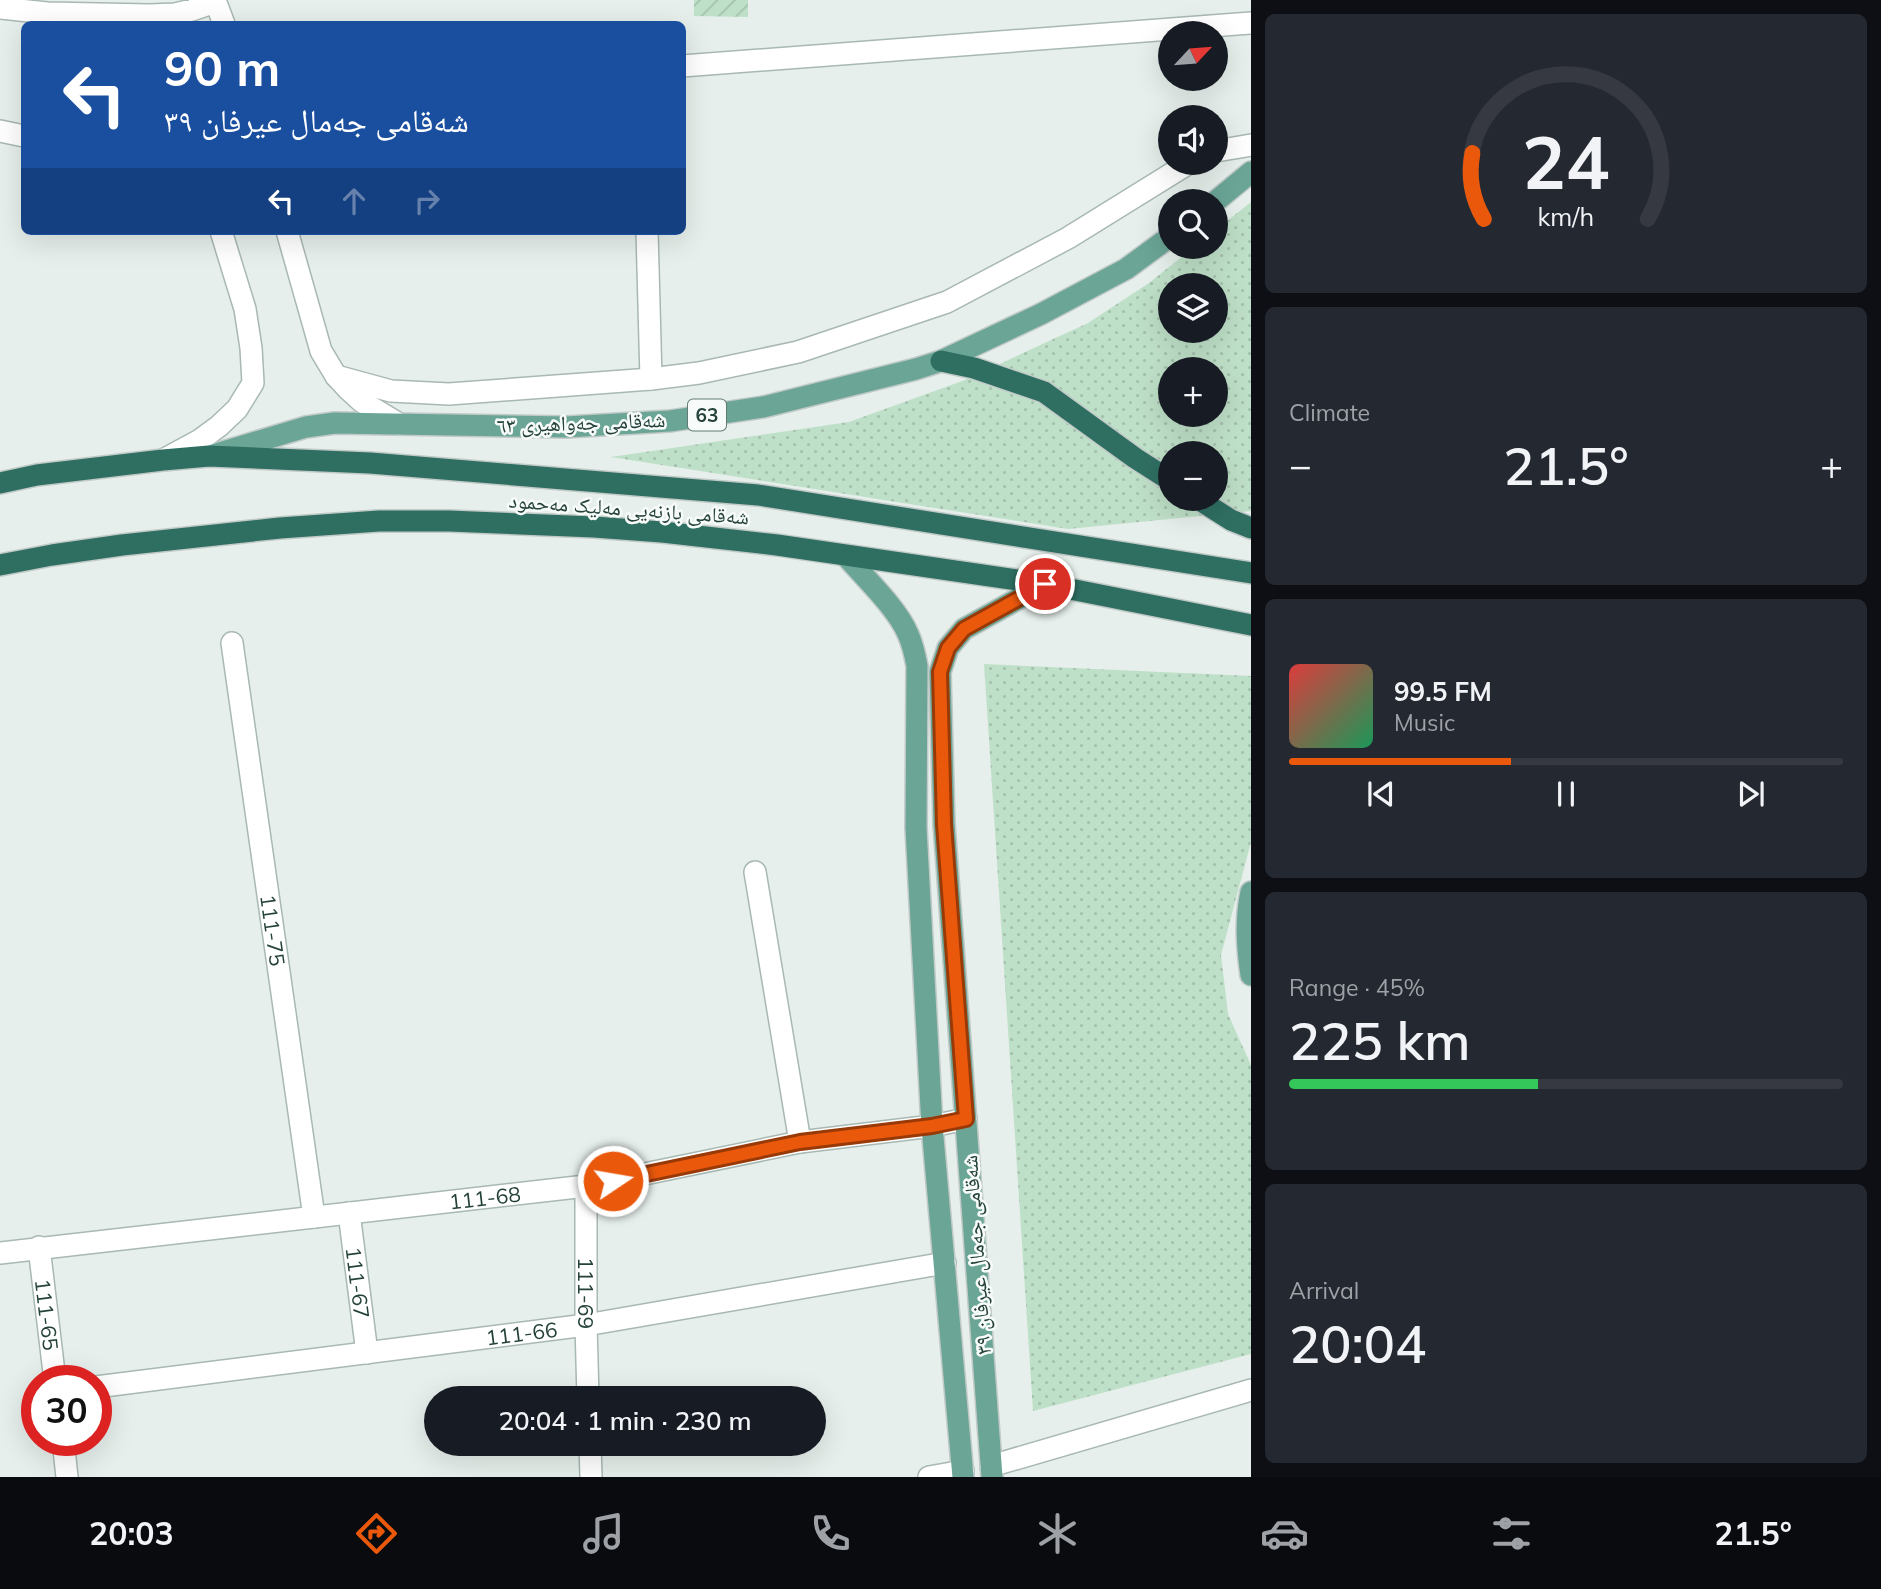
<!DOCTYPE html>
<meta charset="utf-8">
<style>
:root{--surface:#171b24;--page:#242831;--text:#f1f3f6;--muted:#9ea1a6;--line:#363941;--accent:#ea580c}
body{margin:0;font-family:Mulish,"Noto Naskh Arabic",sans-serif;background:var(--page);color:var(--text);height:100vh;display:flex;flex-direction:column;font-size:26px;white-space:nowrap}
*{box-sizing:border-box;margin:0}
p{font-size:23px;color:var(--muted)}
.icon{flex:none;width:38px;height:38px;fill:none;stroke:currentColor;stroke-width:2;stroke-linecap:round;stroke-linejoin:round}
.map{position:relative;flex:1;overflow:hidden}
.drawer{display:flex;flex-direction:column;gap:14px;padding:14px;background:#0d0f14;width:630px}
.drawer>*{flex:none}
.banner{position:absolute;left:21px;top:21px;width:665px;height:214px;border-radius:10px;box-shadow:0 7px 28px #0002;background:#1a4fa0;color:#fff;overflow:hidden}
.needle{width:46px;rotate:64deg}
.controls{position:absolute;left:1158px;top:21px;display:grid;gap:14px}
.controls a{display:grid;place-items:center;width:70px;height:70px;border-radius:50%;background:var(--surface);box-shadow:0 7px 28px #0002;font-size:35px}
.speed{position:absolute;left:21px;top:1365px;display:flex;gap:14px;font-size:35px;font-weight:700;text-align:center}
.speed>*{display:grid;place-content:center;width:91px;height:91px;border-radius:50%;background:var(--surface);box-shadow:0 7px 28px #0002;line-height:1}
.speed .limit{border:10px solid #d22;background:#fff;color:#111}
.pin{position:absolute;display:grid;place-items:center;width:60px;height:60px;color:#fff;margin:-30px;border:4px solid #fff;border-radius:50%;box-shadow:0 2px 7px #0007}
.me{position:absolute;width:77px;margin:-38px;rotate:78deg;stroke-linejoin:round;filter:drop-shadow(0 0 5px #0008)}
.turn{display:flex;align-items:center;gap:24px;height:147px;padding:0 28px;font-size:32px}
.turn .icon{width:91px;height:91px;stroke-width:2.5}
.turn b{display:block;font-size:49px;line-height:60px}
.lanes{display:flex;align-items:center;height:66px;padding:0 28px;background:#0003;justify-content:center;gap:35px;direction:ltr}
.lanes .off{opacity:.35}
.big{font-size:52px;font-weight:600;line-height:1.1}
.drawer .tile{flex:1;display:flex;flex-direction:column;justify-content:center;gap:10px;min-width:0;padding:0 24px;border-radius:10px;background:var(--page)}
.drawer .dial{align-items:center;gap:0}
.dial svg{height:182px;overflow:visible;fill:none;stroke:var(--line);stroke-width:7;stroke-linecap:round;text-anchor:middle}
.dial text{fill:var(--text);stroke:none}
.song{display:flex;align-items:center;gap:21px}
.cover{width:84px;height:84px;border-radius:10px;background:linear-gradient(135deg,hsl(0 70% 55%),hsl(150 70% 35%))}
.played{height:7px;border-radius:4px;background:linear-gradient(90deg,var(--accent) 40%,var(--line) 40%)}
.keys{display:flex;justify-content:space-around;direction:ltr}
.heat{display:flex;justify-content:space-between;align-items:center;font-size:38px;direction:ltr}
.charge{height:10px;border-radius:5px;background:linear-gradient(90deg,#34c759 45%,var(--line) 0)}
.trip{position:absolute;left:424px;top:1386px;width:402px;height:70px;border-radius:35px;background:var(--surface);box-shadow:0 7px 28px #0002;font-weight:600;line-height:70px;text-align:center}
.tabs{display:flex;height:112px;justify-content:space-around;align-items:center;background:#090b0e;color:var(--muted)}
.tabs .icon{width:49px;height:49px}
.tabs .current{color:var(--accent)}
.tabs b{font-size:32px;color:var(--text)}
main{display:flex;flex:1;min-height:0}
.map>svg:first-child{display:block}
.park{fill:url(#park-dots);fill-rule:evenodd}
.garden{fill:url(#garden-furrows)}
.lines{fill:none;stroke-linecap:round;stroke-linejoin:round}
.minor-casing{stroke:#a8b8b2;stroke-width:24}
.major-casing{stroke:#c2cac8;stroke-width:24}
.highway-casing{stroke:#c2cac8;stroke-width:24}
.minor{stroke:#fff;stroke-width:21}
.major{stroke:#6aa596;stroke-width:21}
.highway{stroke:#2f6f62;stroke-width:21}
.route-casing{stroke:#983908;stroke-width:18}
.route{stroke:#ea580c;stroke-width:12}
.labels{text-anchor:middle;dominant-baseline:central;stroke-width:5;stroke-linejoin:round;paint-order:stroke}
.shield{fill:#f7fbf9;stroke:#637a73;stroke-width:2}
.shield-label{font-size:19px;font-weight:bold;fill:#24423a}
.street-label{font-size:21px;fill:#24423a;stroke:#f7fbf9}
</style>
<main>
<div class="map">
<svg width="1251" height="1477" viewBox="0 0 1251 1477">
<defs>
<pattern id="park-dots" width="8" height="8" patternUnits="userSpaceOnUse" patternTransform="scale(1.75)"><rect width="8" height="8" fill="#bfe0c8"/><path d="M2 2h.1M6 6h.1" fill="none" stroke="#a4c1ad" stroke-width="1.8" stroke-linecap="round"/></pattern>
<pattern id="garden-furrows" width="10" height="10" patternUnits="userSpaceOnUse" patternTransform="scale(1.75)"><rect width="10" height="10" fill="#bfe0c8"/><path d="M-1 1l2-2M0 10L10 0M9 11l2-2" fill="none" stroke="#a4c1ad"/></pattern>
</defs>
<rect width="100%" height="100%" fill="#e6efeb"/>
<g class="park">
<path d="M1251,202v309l-183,18 -457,-72 238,-35 116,-42 123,-57 61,-40 45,-36h22v-17zM1171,285h45v46h-45zM1171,369h45v46h-45zM1171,453h45v46h-45z"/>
<path d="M984,664l267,12v166l-30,113 7,59 23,51v289l-218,57z"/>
</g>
<path class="garden" d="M694,0h54v17l-54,-1z"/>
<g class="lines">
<g class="minor-casing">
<g id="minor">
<path d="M215,0l9,24"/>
<path d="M0,8l47,5 103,2 25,-1 17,-4 23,-8"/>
<path d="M682,66l569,-43"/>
<path d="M0,131l24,5"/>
<path d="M1216,151l35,-6"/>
<path d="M287,231l34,120 15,25 13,14 12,11 38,23"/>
<path d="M647,231l4,148"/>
<path d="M336,376l55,15 58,3 202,-15 48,-6 99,-21 149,-50 121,-64 121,-75"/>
<path d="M163,460l37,-20 19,-14 18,-17 16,-26 -2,-35 -6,-39 -24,-78"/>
<path id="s1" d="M232,643l82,574"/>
<path d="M755,872l45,270"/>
<path id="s2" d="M586,1186v139l2,73"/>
<path id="s3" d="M349,1213l18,140"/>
<path id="s4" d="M39,1247l16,134"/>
<path id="s5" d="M0,1253l586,-67 214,-44 132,-16 34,-7"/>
<path id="s6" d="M96,1387l490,-62 359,-62"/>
<path d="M63,1440l4,37"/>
<path d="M590,1444l1,33"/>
<path d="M991,1466l260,-76"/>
<path d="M929,1477l34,-6"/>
</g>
</g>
<g class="major-casing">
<g id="major">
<path d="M1216,201l35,-29"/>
<path d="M213,455l93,-28 29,-4 231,4 104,-6 93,-14 153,-38 25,-8 100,-47 85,-45 45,-33"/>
<path d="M846,556c19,22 51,52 62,78 5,11 7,21 9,32l-1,162 16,298 31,351"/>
<path d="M1251,892c-6,28 -4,55 0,83"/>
<path d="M992,1477l-48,-653 -4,-152 8,-24 16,-19 81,-45"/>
</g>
</g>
<g class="highway-casing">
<g id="highway">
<path d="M941,361l33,7 70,24 91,66 36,23"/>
<path d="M0,483l37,-8 126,-15 46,-4 161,7 388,32 493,78"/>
<path d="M1198,499l33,21 20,8"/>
<path d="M0,565l52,-10 70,-10 158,-17 99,-7h70l145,6 68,5 115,13 268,39 206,41"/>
</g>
</g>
<use href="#minor" class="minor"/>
<use href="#major" class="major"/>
<use href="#highway" class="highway"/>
</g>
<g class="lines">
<g class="route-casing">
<path id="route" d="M613,1181l187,-39 132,-16 34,-7 -22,-295 -4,-152 8,-24 16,-19 81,-45"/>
</g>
<use href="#route" class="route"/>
</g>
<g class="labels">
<rect class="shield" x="688" y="399.5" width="38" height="31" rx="5"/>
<g class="shield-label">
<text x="707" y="415">63</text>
</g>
<g class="street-label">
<text transform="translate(581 422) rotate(-2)">شەقامی جەواهیری ٦٣</text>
<text transform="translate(629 508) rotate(4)">شەقامی بازنەیی مەلیک مەحمود</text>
<text stroke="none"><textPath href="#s1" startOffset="290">111-75</textPath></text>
<text stroke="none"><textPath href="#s5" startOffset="488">111-68</textPath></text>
<text transform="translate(976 1255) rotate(-94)">شەقامی جەمال عیرفان ٣٩</text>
<text stroke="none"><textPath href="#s3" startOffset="70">111-67</textPath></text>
<text stroke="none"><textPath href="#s2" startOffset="107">111-69</textPath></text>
<text stroke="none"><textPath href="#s4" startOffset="68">111-65</textPath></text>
<text stroke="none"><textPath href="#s6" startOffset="429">111-66</textPath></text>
</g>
</g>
</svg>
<div class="controls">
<a><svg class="needle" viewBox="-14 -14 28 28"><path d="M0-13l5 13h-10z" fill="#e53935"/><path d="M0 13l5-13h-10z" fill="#9ea1a6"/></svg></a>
<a><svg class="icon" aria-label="sound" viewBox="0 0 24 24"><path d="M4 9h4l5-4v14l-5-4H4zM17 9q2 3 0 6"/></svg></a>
<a><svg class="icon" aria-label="search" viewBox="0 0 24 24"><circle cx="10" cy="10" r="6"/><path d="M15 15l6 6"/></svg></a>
<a><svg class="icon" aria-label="layers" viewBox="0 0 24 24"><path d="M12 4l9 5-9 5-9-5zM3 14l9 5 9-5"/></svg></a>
<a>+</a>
<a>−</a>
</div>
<div class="speed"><div class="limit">30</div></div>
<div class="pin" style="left:1045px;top:584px;background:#d93025"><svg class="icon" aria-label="arrive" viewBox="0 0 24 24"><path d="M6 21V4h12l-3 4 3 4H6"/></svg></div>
<svg class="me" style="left:613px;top:1181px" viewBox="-20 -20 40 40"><circle r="17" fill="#ea580c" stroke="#fff" stroke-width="3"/><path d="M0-11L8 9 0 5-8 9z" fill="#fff"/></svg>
<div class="trip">20:04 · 1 min · 230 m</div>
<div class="banner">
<div class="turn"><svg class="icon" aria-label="left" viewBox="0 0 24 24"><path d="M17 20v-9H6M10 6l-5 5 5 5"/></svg><div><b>90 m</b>شەقامی جەمال عیرفان ٣٩</div></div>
<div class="lanes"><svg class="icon" aria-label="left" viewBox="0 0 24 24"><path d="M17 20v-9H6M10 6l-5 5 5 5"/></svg><svg class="icon off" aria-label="ahead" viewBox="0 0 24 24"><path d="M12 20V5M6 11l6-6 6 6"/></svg><svg class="icon off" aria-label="right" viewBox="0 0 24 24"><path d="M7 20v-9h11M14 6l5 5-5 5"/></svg></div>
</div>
</div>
<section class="drawer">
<div class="tile dial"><svg viewBox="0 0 100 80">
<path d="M14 69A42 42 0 1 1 86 69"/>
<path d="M14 69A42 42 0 0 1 9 40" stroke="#ea580c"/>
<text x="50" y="56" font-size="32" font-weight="700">24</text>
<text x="50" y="72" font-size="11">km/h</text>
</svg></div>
<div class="tile"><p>Climate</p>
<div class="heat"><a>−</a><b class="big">21.5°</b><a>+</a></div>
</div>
<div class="tile">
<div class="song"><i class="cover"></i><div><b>99.5 FM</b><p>Music</p></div></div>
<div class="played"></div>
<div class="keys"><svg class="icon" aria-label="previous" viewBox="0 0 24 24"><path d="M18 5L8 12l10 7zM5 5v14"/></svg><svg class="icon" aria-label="pause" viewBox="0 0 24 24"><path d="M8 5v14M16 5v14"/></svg><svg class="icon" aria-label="next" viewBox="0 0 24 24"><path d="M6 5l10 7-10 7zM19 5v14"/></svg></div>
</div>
<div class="tile"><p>Range · 45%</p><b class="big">225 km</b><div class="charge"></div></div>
<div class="tile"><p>Arrival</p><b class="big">20:04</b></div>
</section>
</main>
<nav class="tabs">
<b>20:03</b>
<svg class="icon current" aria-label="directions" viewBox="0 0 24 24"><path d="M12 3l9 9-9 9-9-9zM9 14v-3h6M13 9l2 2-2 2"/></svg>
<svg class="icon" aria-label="music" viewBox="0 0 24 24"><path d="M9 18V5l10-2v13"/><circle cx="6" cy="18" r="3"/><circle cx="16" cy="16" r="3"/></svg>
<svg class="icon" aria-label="phone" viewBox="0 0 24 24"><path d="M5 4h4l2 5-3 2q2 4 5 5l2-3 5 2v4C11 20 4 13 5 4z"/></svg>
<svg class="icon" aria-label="climate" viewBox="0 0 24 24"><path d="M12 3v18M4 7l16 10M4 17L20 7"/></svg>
<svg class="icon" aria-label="car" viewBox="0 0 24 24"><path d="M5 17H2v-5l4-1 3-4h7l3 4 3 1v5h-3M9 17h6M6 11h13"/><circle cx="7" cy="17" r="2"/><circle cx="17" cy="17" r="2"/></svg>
<svg class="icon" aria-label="filters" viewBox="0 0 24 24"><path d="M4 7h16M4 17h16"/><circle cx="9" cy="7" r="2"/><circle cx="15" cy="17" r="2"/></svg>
<b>21.5°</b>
</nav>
